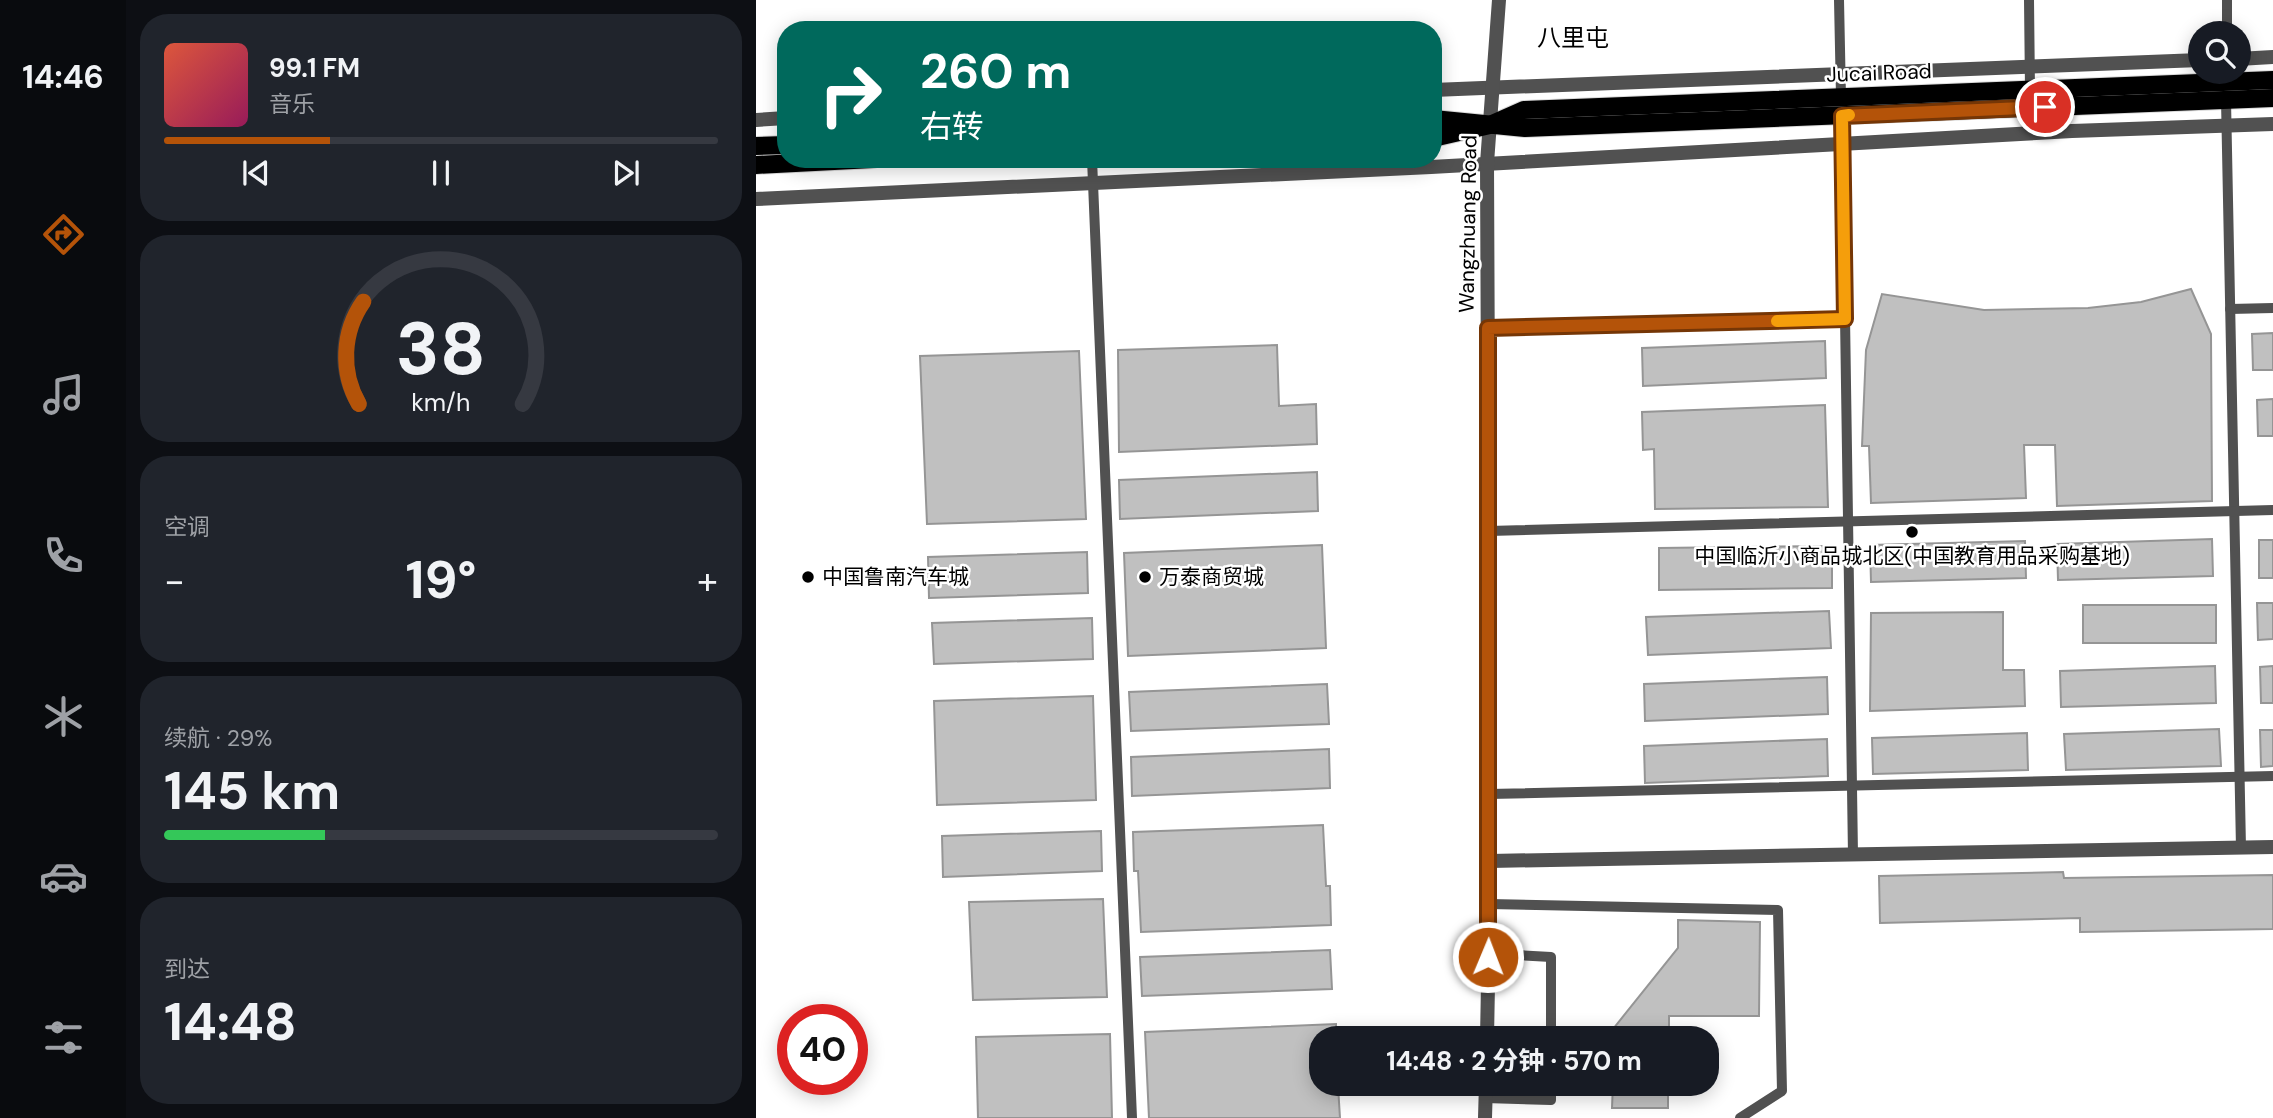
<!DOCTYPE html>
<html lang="zh">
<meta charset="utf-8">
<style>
:root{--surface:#171b24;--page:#20242c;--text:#f1f3f6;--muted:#9ea1a6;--line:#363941;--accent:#b45309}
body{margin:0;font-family:"DM Sans","Noto Sans SC",sans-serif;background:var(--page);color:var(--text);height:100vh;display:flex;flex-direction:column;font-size:26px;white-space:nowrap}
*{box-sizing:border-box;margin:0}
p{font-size:23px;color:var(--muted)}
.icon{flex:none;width:38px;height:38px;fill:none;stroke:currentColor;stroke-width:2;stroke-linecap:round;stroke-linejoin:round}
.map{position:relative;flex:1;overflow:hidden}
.drawer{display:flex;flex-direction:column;gap:14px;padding:14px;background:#0d0f14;width:630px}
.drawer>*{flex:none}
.banner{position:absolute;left:21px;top:21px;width:665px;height:147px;border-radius:28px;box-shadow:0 4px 18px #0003;background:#00695c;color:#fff;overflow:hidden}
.buttons{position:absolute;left:1432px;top:21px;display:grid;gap:14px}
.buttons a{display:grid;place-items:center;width:63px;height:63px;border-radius:50%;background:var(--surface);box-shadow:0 4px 18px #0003;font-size:35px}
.speed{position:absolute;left:21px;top:1004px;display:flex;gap:14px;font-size:35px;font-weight:700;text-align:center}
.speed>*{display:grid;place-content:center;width:91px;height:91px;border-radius:50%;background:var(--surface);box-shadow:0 4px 18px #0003;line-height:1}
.speed .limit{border:10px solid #d22;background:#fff;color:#111}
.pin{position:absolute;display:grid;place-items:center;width:60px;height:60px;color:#fff;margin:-30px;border:4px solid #fff;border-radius:50%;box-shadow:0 2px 7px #0007}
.me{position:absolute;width:77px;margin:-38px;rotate:1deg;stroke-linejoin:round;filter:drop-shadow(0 0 5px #0008)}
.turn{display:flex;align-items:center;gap:24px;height:147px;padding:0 28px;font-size:32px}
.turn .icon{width:91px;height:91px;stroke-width:2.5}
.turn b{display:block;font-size:49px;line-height:60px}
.big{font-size:52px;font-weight:700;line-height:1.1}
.drawer .tile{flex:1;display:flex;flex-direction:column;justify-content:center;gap:10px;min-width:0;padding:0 24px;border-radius:28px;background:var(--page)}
.drawer .dial{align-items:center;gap:0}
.dial svg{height:182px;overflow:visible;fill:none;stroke:var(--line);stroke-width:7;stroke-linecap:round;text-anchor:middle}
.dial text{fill:var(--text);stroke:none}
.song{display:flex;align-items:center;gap:21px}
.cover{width:84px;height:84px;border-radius:10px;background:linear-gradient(135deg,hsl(10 70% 55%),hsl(330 70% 35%))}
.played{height:7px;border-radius:4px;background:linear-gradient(90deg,var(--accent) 30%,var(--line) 30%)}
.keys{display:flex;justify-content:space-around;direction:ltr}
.heat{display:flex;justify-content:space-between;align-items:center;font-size:38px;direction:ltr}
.charge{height:10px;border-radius:5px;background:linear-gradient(90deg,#34c759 29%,var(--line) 0)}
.trip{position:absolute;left:553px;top:1026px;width:410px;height:70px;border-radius:28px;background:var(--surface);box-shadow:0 4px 18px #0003;font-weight:700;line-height:70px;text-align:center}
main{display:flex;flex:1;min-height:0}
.tabs{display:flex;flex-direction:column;width:126px;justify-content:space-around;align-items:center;background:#090b0e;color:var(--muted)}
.tabs .icon{width:49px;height:49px}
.tabs .on{color:var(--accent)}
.tabs b{font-size:32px;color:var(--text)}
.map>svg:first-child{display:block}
.building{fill:#c0c0c0;stroke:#959595;stroke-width:2}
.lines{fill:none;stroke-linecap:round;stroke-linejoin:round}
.primary-casing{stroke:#dbdbdb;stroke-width:20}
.service{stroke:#515151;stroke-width:10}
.minor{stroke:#515151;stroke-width:14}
.tertiary{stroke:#515151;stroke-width:14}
.primary{stroke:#000;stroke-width:18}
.route-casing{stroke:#753606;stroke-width:18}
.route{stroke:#b45309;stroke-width:12}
.slow{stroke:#f59e0b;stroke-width:12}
.poi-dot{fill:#000;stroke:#fff;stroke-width:2.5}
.labels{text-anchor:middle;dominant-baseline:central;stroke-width:5;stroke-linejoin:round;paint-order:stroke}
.street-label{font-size:21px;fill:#000;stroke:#fff}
.poi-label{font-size:21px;fill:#000;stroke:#fff;text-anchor:start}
.quarter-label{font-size:24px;fill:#000;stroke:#fff}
</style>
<main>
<nav class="tabs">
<b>14:46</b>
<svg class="icon on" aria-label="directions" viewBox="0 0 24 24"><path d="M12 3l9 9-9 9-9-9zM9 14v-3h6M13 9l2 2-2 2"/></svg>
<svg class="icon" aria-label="music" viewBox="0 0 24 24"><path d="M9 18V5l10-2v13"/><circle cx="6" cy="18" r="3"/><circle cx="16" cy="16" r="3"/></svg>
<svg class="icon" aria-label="phone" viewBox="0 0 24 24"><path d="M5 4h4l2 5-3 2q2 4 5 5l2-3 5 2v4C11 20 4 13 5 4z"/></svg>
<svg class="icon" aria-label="climate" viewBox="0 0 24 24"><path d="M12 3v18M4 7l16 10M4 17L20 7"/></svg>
<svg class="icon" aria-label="car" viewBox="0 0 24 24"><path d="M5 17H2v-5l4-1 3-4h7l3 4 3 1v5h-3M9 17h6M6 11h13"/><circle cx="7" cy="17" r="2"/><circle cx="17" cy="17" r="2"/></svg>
<svg class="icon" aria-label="filters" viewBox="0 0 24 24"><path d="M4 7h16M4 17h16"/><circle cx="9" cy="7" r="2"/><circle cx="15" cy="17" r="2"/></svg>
</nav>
<section class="drawer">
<div class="tile">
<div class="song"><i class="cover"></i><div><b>99.1 FM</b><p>音乐</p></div></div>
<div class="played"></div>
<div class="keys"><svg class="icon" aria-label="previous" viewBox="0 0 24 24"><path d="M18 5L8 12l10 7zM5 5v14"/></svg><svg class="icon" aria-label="pause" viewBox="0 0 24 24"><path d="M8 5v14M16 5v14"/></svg><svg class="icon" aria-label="next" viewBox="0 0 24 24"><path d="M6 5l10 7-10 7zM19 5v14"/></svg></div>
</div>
<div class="tile dial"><svg viewBox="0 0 100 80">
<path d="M14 69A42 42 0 1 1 86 69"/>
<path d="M14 69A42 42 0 0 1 16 24" stroke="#b45309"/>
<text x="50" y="56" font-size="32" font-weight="700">38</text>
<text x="50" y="72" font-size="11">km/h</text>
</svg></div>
<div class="tile"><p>空调</p>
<div class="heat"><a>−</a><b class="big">19°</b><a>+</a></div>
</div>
<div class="tile"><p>续航 · 29%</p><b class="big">145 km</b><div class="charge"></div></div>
<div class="tile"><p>到达</p><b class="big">14:48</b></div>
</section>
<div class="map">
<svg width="1517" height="1118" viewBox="0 0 1517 1118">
<rect width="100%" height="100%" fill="#fff"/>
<g class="building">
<path d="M1435,289l20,45 1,167 -155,5 -2,-61h-31l2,53 -155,5 -2,-57h-7l4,-96 16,-56 102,16 104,-2 53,-6z"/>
<path d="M1517,333v37h-20l-1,-36z"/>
<path d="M1069,341l1,37 -183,8 -1,-38z"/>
<path d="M521,345l2,61 37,-2 1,40 -198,8 -1,-102z"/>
<path d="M323,351l7,168 -159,5 -7,-168z"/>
<path d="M1517,399v37h-15l-1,-36z"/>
<path d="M1069,405l3,102 -173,2 -1,-60 -11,1 -1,-38z"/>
<path d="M561,472l1,39 -198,8 -1,-39z"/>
<path d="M1456,539l1,37 -155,4 -1,-36z"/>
<rect x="1503" y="540" width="14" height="38"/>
<path d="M1269,541l1,37 -155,4 -1,-37z"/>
<path d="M566,545l4,103 -198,8 -4,-103z"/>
<path d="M1076,546v42l-173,2v-42z"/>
<path d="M331,552l1,41 -159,5 -1,-41z"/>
<path d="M1501,603h16v36l-15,1z"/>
<rect x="1327" y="605" width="133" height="38"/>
<path d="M1073,611l2,37 -183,7 -2,-38z"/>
<path d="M1247,612v58h21l1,36 -155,5 1,-98z"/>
<path d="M336,618l1,41 -159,5 -2,-41z"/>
<path d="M1459,666l1,37 -155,4 -1,-36z"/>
<path d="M1517,666v37h-12l-1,-36z"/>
<path d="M1071,677l1,37 -183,7 -1,-37z"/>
<path d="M571,684l2,40 -198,7 -2,-39z"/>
<path d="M337,696l3,104 -159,5 -3,-104z"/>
<path d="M1463,729l2,37 -155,4 -2,-36z"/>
<path d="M1504,730h13v36l-12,1z"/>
<path d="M1271,733l1,37 -155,4 -1,-36z"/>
<path d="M1071,739l1,37 -183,7 -1,-37z"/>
<path d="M573,749l1,39 -198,8 -1,-39z"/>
<path d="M567,825l3,61h4l1,39 -190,7 -3,-61h-4l-1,-39z"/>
<path d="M345,831l1,40 -159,6 -1,-41z"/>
<path d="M1307,872l1,6 209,-3v54l-193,3v-14l-200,5 -1,-47z"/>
<path d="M347,899l4,98 -134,3 -4,-98z"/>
<path d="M922,920l82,2 -1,94h-90v22h-56v-9l65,-81z"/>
<path d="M574,950l2,39 -190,7 -2,-39z"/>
<path d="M580,1024v14h-15v49l17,-1 2,32h-191l-4,-86z"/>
<path d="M354,1034l2,84h-134l-2,-81z"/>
<path d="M857,1083h55v25h-56z"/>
</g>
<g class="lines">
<g class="primary-casing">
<g id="primary">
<path d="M677,119l92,9 748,-30"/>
<path d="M677,138l57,-13 34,-15 749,-30"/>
<path d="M0,146l30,-1"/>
<path d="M0,165l117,-6"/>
</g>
</g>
<g class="service">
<path d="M1083,0l2,97"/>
<path d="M1273,0l1,90"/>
<path d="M1471,0v33"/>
<path d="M1470,100l15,748"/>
<path d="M1086,115l11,740"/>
<path d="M336,159l40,959"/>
<path d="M1474,309l43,-1"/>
<path d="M732,328l357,-9"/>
<path d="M733,531l784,-21"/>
<path d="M733,794l784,-18"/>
<path d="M733,904l289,6 4,181 -42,27"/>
<path d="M732,957l29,-2 34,2v81"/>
<path d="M729,1098l66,2v-17"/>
</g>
<path class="minor" d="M734,861l783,-14"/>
<g class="tertiary">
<path d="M1482,59l35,-2"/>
<path d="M677,90l767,-30"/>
<path d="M0,120l30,-2"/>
<path d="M0,199l675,-32 641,-36 201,-7"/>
<path d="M731,1038l3,-161 -3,-714 12,-163"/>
<path d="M729,1118l1,-35"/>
</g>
<use href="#primary" class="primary"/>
</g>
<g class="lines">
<g class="route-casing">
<path id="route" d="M732,957v-629l357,-9 -3,-203 203,-9"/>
</g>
<use href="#route" class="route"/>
<path class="slow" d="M1021,321l68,-2 -3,-203 7,-1"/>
</g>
<g class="poi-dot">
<circle cx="1156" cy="532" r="7"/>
<circle cx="52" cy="577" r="7"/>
<circle cx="389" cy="577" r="7"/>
</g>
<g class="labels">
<g class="street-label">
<text transform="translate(1123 73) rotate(-2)">Jucai Road</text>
<text transform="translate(712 224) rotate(-89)">Wangzhuang Road</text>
</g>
<g class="poi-label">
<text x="1156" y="556" text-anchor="middle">中国临沂小商品城北区(中国教育用品采购基地)</text>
<text x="66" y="577">中国鲁南汽车城</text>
<text x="403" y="577">万泰商贸城</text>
</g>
<g class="quarter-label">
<text x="817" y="37">八里屯</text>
</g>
</g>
</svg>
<div class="buttons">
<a><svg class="icon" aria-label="search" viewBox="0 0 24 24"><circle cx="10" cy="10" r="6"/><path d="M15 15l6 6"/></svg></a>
</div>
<div class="speed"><div class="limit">40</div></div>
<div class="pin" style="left:1289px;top:107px;background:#d93025"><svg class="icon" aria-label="arrive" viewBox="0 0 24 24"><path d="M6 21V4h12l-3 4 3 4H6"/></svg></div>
<svg class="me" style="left:732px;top:957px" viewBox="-20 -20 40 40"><circle r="17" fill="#b45309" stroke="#fff" stroke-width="3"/><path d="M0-11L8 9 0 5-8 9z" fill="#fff"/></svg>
<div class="trip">14:48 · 2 分钟 · 570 m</div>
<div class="banner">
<div class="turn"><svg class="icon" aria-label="right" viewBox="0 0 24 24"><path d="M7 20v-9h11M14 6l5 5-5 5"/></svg><div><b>260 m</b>右转</div></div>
</div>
</div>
</main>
